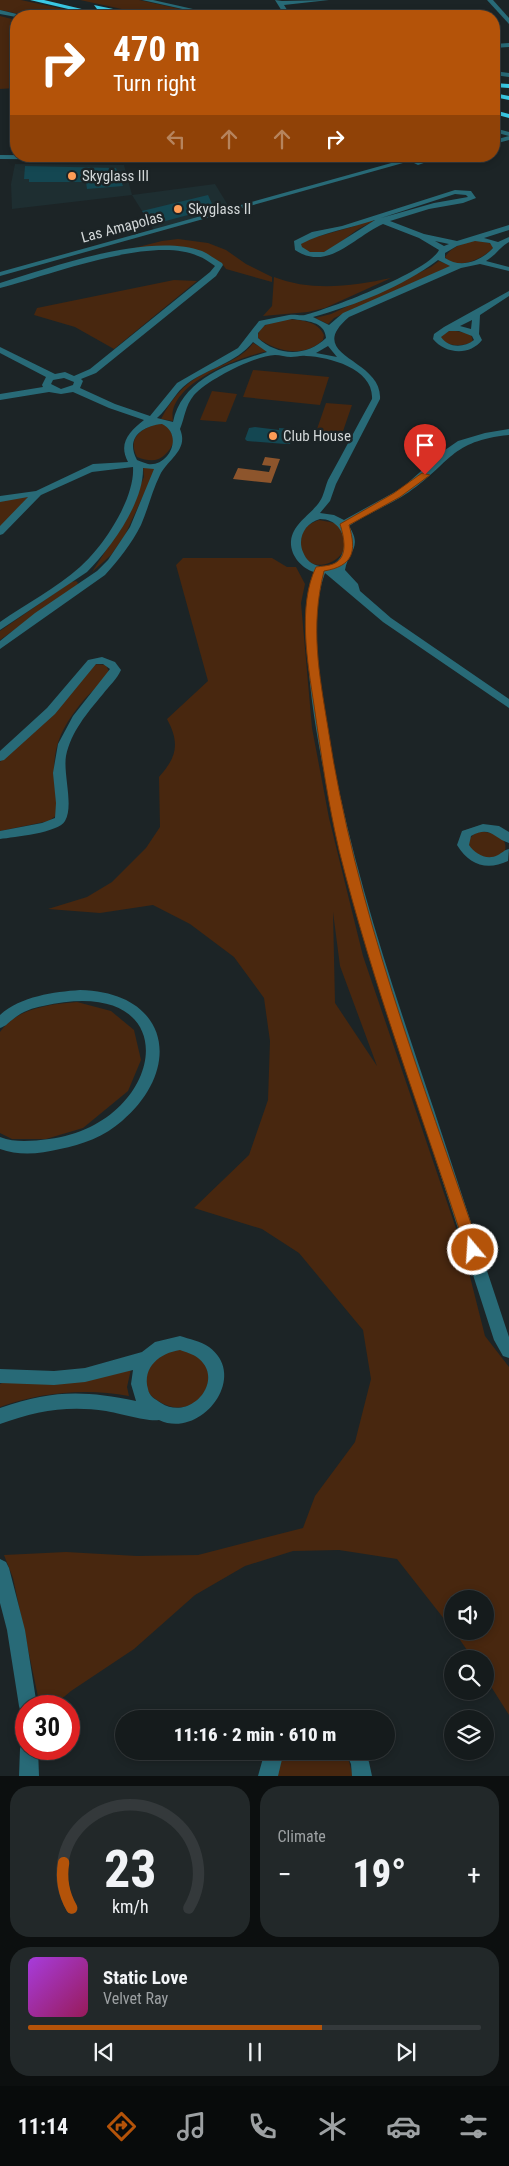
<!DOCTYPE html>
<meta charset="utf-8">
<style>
:root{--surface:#151b1c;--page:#222829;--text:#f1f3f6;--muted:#9da1a3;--line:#34393b;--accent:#b45309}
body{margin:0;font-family:"Roboto Condensed",sans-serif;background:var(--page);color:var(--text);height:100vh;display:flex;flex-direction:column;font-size:19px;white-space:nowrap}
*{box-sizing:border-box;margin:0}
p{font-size:16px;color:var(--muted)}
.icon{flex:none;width:28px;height:28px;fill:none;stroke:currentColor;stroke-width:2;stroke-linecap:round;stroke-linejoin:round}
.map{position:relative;height:1776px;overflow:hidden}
.panel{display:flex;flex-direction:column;gap:10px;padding:10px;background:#0c0f0f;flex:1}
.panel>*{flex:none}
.hud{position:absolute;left:10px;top:10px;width:490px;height:152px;border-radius:20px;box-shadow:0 2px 8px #0003,0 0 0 1px var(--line);background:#b45309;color:#fff;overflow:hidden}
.buttons{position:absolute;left:444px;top:1590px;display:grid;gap:10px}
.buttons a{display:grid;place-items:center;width:50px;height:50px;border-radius:50%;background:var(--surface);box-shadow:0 2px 8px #0003,0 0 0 1px var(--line);font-size:25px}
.speed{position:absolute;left:15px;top:1695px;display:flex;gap:10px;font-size:25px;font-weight:700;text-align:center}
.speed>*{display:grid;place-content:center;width:65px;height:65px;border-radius:50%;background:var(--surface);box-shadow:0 2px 8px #0003,0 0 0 1px var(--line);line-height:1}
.speed .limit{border:8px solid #d22;background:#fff;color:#111}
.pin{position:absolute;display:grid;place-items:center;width:42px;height:42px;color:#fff;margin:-51px -21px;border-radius:50% 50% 50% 0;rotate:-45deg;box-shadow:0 0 5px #0007}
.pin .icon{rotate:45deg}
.me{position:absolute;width:55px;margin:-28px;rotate:342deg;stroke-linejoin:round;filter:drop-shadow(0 0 4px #0008)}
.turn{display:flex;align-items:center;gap:18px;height:105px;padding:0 20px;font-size:22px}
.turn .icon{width:65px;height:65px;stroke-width:2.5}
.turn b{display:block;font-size:35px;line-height:42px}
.lanes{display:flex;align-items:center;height:48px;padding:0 20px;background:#0003;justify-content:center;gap:25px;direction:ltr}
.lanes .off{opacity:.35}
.big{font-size:38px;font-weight:800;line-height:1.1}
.panel .widget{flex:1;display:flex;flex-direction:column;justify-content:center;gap:8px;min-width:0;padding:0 18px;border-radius:20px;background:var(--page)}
.panel .dial{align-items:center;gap:0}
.dial svg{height:130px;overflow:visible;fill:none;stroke:var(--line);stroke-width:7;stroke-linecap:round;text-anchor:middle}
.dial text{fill:var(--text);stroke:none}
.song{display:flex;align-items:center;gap:15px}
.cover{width:60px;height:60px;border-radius:8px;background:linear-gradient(135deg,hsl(280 70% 55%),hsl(330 70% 35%))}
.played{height:5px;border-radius:2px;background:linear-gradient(90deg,var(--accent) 65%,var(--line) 65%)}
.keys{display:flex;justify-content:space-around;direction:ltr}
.heat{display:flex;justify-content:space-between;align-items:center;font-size:28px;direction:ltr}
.panel .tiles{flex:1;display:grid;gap:10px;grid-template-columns:1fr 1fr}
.widget:last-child{grid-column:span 2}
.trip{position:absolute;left:115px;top:1710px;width:280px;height:50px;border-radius:25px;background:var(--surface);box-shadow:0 2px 8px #0003,0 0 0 1px var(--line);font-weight:800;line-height:50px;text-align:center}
.dock{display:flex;height:80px;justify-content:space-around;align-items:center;background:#080b0b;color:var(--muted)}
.dock .icon{width:35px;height:35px}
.dock .current{color:var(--accent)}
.dock b{font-size:22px;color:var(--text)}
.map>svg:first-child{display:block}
.built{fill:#1e2e31}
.green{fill:#48270f;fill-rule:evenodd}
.water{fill:#8d552c}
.building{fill:#144752}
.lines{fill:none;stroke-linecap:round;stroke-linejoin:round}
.minor{fill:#286a77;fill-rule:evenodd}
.highway{fill:#3ac9e5;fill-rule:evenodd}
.route{fill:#b45309;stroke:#753606}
.poi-dot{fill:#fd9c56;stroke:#1c2426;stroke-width:2}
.labels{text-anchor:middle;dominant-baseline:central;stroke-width:5;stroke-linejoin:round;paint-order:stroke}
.far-poi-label{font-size:15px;fill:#d2d7d8;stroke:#1c2426;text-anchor:start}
.far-street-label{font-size:15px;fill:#d2d7d8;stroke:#1c2426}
</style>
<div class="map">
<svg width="509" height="1776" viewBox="0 0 509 1776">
<rect width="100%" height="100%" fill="#1c2426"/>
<path class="built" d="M15,164l109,1 8,30 83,-11 14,23 -13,3 3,3 -65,17 -22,-35 -120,14 -1,-25z"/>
<g class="green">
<path d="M0,0h21l75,16h-67l-29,-6z"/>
<path d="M80,0h59l74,16h-59z"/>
<path d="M0,16l16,4v68l-16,1z"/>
<path d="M369,219l5,2c-8,4 -17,8 -24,14 -17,13 -26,25 -49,14l-2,-5 3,-3 53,-15z"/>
<path d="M178,239l30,4 18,7 20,14 26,13v5l-46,-13 -3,-4 -36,-16 -53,-1 28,-7z"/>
<path d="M476,240l17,4 1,3c-9,11 -39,25 -49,10 7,-11 19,-14 31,-17z"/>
<path d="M439,261l12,5 -117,52 -6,6 -13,-6 16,-4 100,-47z"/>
<path d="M274,277c38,15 79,9 117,1l-66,30 -17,4 -45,4 9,-10z"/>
<path d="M174,280l23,1 -83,68 -39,-22 -41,-12 3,-7z"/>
<path d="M287,319c14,1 31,2 37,16l-1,5c-18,18 -47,12 -65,-2 -1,-15 18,-16 29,-19z"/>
<path d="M451,330l20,4 2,8c-12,4 -19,5 -31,-1l-2,-5z"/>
<path d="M253,343l15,8c-28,6 -102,33 -95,70l-12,-2c10,-19 22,-35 42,-45 17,-9 39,-15 50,-31z"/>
<path d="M253,370l76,7 -9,28 -77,-8z"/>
<path d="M212,391l25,3 -11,28 -26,-2z"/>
<path d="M326,403l26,2 -10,29 -26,-2z"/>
<path d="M161,423l7,3 7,14c-9,18 -18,25 -38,17 -11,-21 7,-30 24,-34z"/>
<path d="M143,467l13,1 -31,67 -14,20 -19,17 29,-45 23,-50z"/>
<path d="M38,493l-38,40v-34z"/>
<path d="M319,520l16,3c3,3 8,8 9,12 12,29 -49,48 -43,3 1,-10 9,-15 18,-18z"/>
<path d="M183,558h89l15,9h9l9,17 -4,19 11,125 17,90 34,138 100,293 22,87 24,31v348l-24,-38v-18h-12l-19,-28h31v-32h-33v30l-55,-70 -58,-9 -46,1 -48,15 -50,29 -61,54 -63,42 -18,15h-13l-27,-128 -9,-23 62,-3 71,4 61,-1 105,-27 12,-32 40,-54 16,-63 -8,-49 -64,-77 -37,-24 -68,-21 55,-53 19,-55 2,-59 -6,-43 -30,-41 -44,-33 -37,-19 -53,8 -52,-4 39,-12 25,-15 34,-34 14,-21 -1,-50c18,-20 21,-34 8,-58l41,-38 -32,-116zM333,912l7,54 37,100 -42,-63z"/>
<path d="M76,581l2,2 -1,2 -77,55v-9l71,-49z"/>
<path d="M93,664l13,1 3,7c-6,11 -17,18 -26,29 -34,41 -31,62 -25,113l-9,7 -49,10v-69z"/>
<path d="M479,832c12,-1 30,4 26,19 -9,11 -21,6 -32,3l-6,-13 7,-7z"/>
<path d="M77,1002l34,9 23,19 7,30 -13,31 -45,37 -37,11h-34l-12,-6v-101c16,-24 51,-28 77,-30z"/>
<path d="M181,1349c55,12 18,84 -27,49 -15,-11 -8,-37 8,-45 5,-3 13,-3 19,-4z"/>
<path d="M131,1369l-4,18 2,9c-43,-8 -88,-4 -129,11v-23l2,-1c43,0 88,0 129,-14z"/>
<path d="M284,1751h59l5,7 5,18h-77l3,-14z"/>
</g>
<path class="water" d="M265,457l15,2 -9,24 -38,-4 5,-11 31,4 2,-6 -9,-1z"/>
<g class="building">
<path d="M25,166l91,2 7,18 -36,3 -1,-7h-57v-3h-5z"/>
<path d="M208,195l6,13 -41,11 -22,6 -9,-14z"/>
<path d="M255,427l24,3v-2l16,1 -5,15h-5l-38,-3 -2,-2 4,-11z"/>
</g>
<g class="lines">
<g class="minor">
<path d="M142,0h11l71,16h-10z"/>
<path d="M275,0l7,1 47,-1 -45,5 7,11h-6z"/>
<path d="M487,0h6l16,18v6z"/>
<path d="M0,10l21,5 1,1 -6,1 -16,-3z"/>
<path d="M509,43v4l-15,1v-4z"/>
<path d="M494,71l15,2v4l-15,-2z"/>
<path d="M494,128l15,4v8l-15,4v-4l15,-4 -15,-4z"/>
<path d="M0,155l395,3h3v3l18,-5h12l-428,120v-4l395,-110 -395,-3z"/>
<path d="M433,156h11l-26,9 -4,-2z"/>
<path d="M455,190l16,1 5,7 -13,5 -34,6 -39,12 34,13 33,7 52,-16v5l-25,8 14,4 11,-5v5c-9,5 -13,13 -23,19l23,6v4l-29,-7 -19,4 -112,49c-47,40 34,41 31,82l-44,85 -6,17 -10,12 14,2 10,5 58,-32 43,-38 13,-9 27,-8 24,-4v6c-59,6 -58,28 -100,57 -19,13 -41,21 -60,34 14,22 -1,25 -4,44l13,14 2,7 31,27 118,81v9l-126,-86 -58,-49c-15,40 -7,99 0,142 21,136 65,265 109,395 25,76 50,152 75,227v21l-6,-2 -9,-16c-29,-90 -58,-180 -88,-270 -33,-101 -65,-203 -84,-308 -12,-64 -21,-127 -8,-190 -13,-4 -24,-17 -23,-31 2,-18 20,-26 29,-40 4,-6 5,-14 8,-21 15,-27 29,-54 44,-81 2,-30 -42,-42 -66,-43 -5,-1 -10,1 -15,1 -5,0 -11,-2 -16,-2 -21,1 -66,24 -81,40 -9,11 -9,22 -14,34 9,21 -12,30 -20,46 -8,16 -12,34 -19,50 -9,18 -23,36 -36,50l-105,74v-8l35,-28 62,-42 11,-11 22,-33 24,-58 -11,-1c1,35 -33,81 -56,104l-87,58v-8c26,-18 56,-34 80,-55 23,-20 55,-68 53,-100l-41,5 -51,23 -38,39 -3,1v-9l28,-29 -28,5v-6l36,-5 57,-27 35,-2c-10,-19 1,-30 16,-42l-35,-12 -36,-16 -12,2 -12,-2 -49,8v-6l43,-7 -1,-2 4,-8 -46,-24v-6l55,27 10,-2 9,4 16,-7 120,-97 5,-6c-6,-4 -11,-8 -17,-10 -47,-21 -150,20 -198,32v-5c52,-16 149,-51 202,-32 7,3 14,9 20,12l1,2 -7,11 -120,97 -15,6 2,2 -3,7 35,16 35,12 27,-33 61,-35 21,-27c10,-2 20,-4 30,-6 6,-1 11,1 16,0 26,-7 123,-43 134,-65l-20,-12 -36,-14c-29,13 -55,48 -88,26l-1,-9 18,-9 30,-6zM455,194l11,1 2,2 -34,6 -53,15zM375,220l-51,32h-14l-8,-5 -1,-3c23,-12 50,-16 74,-24zM435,241l14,3 -5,2zM475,241l15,2 3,5c-12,13 -32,21 -48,10v-5l12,-7zM438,260l12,6 -107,47 -14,12 -16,-8c43,-12 89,-30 125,-57zM292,319c14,2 33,2 34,19 -19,19 -49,18 -68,0v-5l7,-8zM253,342l14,10c-38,11 -85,27 -94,70l-16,-4c12,-10 18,-26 31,-35 21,-15 48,-20 65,-41zM328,346l9,11 -21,-4zM64,378l10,4 -1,3 -12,4 -10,-5 2,-4zM162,424c22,11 7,43 -14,40 -4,-1 -8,-3 -11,-4 -12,-22 5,-34 25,-36zM320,519c33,0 31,52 0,47 -8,-1 -14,-6 -17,-14 -6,-14 2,-29 17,-33z"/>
<path d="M509,291v5l-29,19 -1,19 3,6c-12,16 -37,14 -49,-1l1,-5 10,-7zM472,320l-1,9 -11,-3zM449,331h10l13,5 2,4c-10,8 -26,8 -33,-3z"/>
<path d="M102,657l13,5 6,8c-4,9 -12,16 -18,24 -16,19 -32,38 -37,62 -3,18 8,50 -1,65 -7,12 -51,16 -65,18v-8l42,-8 13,-5 1,-15 -3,-30 5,-29 15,-28 37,-47 -7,-5h-7l-41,50 -51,46 -4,1v-10l47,-43 41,-48z"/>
<path d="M483,824l16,2 10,6v11c-15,-4 -18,-18 -38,-7l-2,9c6,9 18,16 29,10 4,-2 6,-5 11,-6l-1,12c-21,10 -39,4 -51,-16l5,-14z"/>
<path d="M80,990c89,2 104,78 42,131 -17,15 -40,24 -62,28 -20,5 -41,7 -60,0v-12c16,6 32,4 49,2 117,-14 143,-167 -6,-133 -11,2 -22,6 -31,14 -4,3 -6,6 -12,8v-13c21,-19 54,-23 80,-25z"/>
<path d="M180,1336c9,3 21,5 29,11 41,30 -9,93 -50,73 -12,2 -40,-7 -53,-9 -38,-6 -71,0 -106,13v-16c52,-18 83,-18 136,-7l-5,-17 2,-14 -48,12 -31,3 -54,-2v-14l54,2 31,-3 57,-16 13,-10zM180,1350c5,2 13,4 18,8 28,22 -7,64 -37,45 -6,-4 -12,-7 -13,-14 -6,-22 12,-36 32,-39z"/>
<path d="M0,1559l6,3 3,6 16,62 12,76h-11v9l-5,-2 -2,-7 -12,-76 -7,-27z"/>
<path d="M26,1741v8h12l1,27h-20l1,-27 2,-7z"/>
<path d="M265,1751h19l-6,25h-20z"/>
<path d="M345,1751h19l5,11 3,14h-20l-1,-12z"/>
</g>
<g class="highway">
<path d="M30,0h14l67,16h-13z"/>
<path d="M94,5l43,9 4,2h-12l-32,-7z"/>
<path d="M494,83l15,1v4l-15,-1z"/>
<path d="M494,93l15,3v4l-15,-3z"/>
<path d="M494,110l15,4v4l-15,-4z"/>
</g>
</g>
<path class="route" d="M422,473l8,2 -30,22 -51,28c8,27 4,41 -25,46 -14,56 -5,102 4,157 27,180 94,351 152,522l-2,5 -5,1 -5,-1 -2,-5c-43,-132 -93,-264 -127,-400 -11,-47 -18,-96 -25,-145 -6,-40 -17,-99 2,-138 6,-1 12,-1 17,-3 16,-6 11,-27 7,-40l54,-31z"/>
<g class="poi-dot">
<circle cx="72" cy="176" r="5"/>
<circle cx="178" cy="209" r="5"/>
<circle cx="273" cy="436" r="5"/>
</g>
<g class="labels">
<g class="far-poi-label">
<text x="82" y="176">Skyglass III</text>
<text x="188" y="209">Skyglass II</text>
<text x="283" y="436">Club House</text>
</g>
<g class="far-street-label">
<text transform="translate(122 227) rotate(-15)">Las Amapolas</text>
</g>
</g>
</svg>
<div class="buttons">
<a><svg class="icon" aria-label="sound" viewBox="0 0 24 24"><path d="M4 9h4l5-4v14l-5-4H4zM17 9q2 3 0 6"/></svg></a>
<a><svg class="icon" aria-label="search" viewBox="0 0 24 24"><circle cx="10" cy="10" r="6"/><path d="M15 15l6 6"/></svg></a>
<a><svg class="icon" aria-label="layers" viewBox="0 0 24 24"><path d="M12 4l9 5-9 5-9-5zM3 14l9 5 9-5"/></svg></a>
</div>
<div class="speed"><div class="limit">30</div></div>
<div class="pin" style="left:425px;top:475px;background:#d93025"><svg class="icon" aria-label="arrive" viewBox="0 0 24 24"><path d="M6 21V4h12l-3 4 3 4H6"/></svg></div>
<svg class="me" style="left:473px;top:1250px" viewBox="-20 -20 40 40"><circle r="17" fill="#b45309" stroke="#fff" stroke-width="3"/><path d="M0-11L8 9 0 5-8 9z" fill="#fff"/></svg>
<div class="trip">11:16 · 2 min · 610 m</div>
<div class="hud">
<div class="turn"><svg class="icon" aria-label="right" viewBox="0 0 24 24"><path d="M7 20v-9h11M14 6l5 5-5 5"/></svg><div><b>470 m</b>Turn right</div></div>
<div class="lanes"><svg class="icon off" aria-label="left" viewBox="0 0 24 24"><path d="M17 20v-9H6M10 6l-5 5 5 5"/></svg><svg class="icon off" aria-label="ahead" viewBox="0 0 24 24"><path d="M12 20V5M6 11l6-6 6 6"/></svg><svg class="icon off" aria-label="ahead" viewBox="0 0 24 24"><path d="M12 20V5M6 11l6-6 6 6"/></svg><svg class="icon" aria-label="right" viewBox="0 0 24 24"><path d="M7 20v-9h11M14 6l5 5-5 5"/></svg></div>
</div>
</div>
<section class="panel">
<div class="tiles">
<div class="widget dial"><svg viewBox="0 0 100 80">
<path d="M14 69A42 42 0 1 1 86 69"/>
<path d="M14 69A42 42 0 0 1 9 41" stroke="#b45309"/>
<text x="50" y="56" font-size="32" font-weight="700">23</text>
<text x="50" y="72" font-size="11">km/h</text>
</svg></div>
<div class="widget"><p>Climate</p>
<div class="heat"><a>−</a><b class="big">19°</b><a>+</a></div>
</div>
<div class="widget">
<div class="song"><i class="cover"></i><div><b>Static Love</b><p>Velvet Ray</p></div></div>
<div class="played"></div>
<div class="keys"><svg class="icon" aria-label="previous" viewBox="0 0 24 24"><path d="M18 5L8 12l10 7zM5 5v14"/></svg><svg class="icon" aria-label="pause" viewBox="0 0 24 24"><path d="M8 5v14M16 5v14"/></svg><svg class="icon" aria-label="next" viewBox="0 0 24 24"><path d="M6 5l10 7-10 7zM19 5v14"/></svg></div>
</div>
</div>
</section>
<nav class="dock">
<b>11:14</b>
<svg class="icon current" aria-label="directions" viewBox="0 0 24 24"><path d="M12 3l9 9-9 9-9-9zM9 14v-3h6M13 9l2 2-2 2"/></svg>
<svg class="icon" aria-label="music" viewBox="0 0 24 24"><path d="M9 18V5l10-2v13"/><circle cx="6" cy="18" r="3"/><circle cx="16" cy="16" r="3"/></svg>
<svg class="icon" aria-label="phone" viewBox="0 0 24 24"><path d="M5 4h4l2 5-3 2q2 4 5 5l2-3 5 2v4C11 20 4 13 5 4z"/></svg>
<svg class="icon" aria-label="climate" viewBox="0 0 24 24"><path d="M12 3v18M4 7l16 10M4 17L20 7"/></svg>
<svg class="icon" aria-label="car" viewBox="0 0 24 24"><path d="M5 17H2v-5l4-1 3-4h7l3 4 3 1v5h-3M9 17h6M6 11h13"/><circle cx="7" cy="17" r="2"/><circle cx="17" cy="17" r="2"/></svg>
<svg class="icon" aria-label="filters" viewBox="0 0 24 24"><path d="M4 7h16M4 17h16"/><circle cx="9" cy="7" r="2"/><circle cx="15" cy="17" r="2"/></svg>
</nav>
